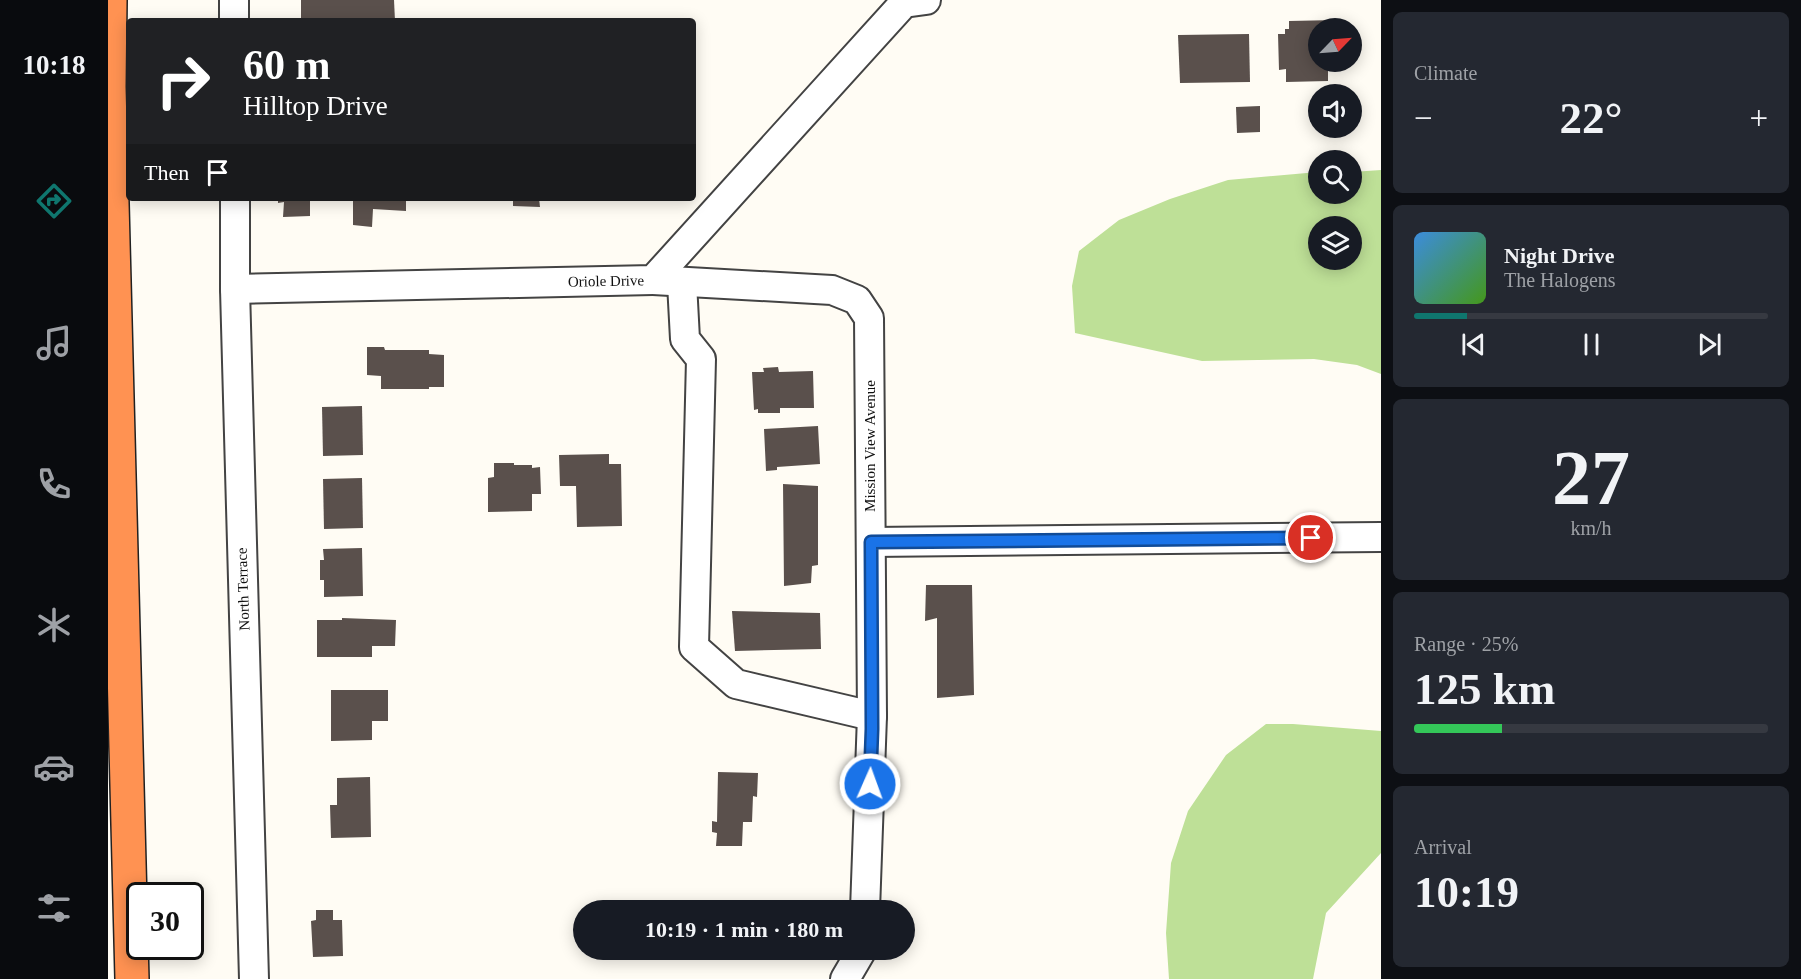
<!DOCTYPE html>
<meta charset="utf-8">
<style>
:root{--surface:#171b24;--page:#242831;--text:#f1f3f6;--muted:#9ea1a6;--line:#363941;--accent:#0f766e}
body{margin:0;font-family:Georgia,serif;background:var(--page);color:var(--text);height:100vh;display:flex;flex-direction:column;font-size:22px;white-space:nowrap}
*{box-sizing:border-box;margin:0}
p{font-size:20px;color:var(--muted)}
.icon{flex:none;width:33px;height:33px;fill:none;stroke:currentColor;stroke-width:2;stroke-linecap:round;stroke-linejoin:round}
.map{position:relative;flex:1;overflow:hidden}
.side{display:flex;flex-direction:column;gap:12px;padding:12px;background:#0d0f14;width:420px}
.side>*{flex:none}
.guide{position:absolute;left:18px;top:18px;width:570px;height:183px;border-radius:6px;box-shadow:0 3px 15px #0003;background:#202124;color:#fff;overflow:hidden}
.needle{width:39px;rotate:65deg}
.fabs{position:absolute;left:1200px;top:18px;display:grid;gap:12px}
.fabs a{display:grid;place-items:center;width:54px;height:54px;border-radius:50%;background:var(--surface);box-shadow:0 3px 15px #0003;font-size:30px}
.speed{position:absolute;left:18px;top:882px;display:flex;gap:12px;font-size:30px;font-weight:700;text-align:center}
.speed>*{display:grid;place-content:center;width:78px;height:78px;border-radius:50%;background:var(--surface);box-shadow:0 3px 15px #0003;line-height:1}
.speed .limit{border:3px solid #111;border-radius:9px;background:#fff;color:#111}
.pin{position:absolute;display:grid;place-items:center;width:51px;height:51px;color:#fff;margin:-26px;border:3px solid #fff;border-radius:50%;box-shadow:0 2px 6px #0007}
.me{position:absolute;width:66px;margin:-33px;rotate:2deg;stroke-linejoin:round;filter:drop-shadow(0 0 4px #0008)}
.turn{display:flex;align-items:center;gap:21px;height:126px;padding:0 18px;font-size:27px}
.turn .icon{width:78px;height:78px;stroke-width:2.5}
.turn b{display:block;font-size:42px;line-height:51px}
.then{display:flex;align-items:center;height:57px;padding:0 18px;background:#0003;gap:12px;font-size:22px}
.big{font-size:45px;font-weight:800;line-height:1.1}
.side .card{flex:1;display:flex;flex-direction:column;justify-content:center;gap:9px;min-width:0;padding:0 21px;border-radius:9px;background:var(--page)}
.side .dial{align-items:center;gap:0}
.dial b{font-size:78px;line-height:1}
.song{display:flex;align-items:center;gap:18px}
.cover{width:72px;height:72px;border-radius:9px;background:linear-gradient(135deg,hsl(210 70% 55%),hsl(100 70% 35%))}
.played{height:6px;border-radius:3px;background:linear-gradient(90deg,var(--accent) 15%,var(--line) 15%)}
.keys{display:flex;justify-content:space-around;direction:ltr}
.heat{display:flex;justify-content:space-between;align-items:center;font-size:33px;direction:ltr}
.charge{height:9px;border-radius:4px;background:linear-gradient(90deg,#34c759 25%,var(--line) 0)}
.trip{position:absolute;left:465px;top:900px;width:342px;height:60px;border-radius:30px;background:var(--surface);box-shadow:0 3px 15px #0003;font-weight:800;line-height:60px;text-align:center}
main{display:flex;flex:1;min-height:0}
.menu{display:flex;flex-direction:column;width:108px;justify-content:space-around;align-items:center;background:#090b0e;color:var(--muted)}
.menu .icon{width:42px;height:42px}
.menu .on{color:var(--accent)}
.menu b{font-size:27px;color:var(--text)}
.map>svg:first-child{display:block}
.forest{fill:#bee097;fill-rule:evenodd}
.building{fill:#5a504c}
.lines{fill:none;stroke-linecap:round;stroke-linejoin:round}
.minor-casing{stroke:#434343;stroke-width:32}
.highway-casing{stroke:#212121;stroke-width:36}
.minor{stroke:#fff;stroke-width:28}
.highway{stroke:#ff9252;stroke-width:33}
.route-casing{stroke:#114b97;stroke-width:15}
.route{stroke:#1a73e8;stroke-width:10}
.labels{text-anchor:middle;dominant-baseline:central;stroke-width:6;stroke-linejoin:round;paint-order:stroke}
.street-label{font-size:15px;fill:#101010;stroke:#fff}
</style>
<main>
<nav class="menu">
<b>10:18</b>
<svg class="icon on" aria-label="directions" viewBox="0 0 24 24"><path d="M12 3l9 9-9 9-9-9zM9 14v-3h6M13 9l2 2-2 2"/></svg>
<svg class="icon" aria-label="music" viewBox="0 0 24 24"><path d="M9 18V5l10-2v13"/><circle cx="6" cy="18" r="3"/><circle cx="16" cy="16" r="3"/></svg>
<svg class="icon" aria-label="phone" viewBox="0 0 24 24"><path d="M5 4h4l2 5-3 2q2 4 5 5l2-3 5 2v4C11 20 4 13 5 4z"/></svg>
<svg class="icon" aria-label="climate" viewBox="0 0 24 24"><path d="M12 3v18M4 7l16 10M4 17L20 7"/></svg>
<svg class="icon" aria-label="car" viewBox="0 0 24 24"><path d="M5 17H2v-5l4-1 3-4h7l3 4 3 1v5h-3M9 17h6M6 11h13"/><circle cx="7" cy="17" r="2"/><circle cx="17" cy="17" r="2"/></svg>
<svg class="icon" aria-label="filters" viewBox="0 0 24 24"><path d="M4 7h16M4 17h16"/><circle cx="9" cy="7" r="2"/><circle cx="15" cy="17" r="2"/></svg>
</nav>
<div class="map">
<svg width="1273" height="979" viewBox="0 0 1273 979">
<rect width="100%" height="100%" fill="#fffcf4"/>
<g class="forest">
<path d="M1273,170v204l-24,-9 -43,-6 -112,2 -127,-28 -3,-47 7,-35 40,-31 51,-21 58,-19 90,-8v22h34v-22zM1210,226h34v34h-34z"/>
<path d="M1158,724h27l88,7v122l-55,60 -13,66h-144l-3,-46 5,-70 17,-52 38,-56z"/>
</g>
<g class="building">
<path d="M193,0h93l1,21h-94z"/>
<path d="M1228,20v8h-18v34h10v19l-42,1v-13l-7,1 -1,-36h7v-5h4v-8z"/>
<path d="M1141,34l1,48 -70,1 -2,-48z"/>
<path d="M1152,106v26l-23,1 -1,-26z"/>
<path d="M170,198h32v18l-27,1 1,-15 -6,1z"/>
<path d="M245,198h53v13l-33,-2 -1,18 -19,-2z"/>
<path d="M405,198h26l1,9 -27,-1z"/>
<path d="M259,347h17l1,3h44v4l15,1v32h-15v2h-48v-13l-14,-1z"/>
<path d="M670,367l1,5 34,-1 1,37h-34v5h-22v-4l-4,1 -2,-38h12l-1,-4z"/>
<path d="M254,406l1,49 -40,1 -1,-49z"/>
<path d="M710,426l2,38 -43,3v3l-11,1 -2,-42z"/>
<path d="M501,454v10h12l1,62 -45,1 -1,-41h-16l-1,-31z"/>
<path d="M386,463h20v2h18v3l8,-1 1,27h-9v17l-44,1v-34l6,-1z"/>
<path d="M254,478l1,50 -39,1 -1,-50z"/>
<path d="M675,484l35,2v79l-6,1 -1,17 -27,3z"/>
<path d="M254,548l1,48 -39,1v-17h-4v-20h4l-1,-11z"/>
<path d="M818,585h46l2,110 -37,3v-80l-12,3z"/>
<path d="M624,611l88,2 1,36 -86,2z"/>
<path d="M234,618l54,2 -1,26h-23v11h-55v-37h25z"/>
<path d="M223,690h57v31h-16v19l-41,1z"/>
<path d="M610,772l40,1 -1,24 -4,-1 -1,26h-9l-1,24h-26l1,-13 -5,-1v-11l5,1z"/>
<path d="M262,777l1,60 -40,1 -1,-33h7v-27z"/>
<path d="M208,910h17v10h9l1,36 -30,1 -2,-36 5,-1z"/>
</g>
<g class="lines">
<g class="minor-casing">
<g id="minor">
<path d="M126,0v21"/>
<path d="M127,198v91l19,690"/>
<path d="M545,280l179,10 25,10 12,18 3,398 -7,194"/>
<path d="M574,283l3,56 16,20 -7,288 42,37 136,32"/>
<path d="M127,289l418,-9 251,-277 22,-3"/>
<path d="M763,542l510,-5"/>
<path d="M737,979l17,-29"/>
</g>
</g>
<g class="highway-casing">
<path id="highway" d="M2,0l-1,87 23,892"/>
</g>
<use href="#minor" class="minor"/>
<use href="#highway" class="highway"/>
</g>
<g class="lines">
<g class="route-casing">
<path id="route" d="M762,784l2,-55 -1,-187 440,-4"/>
</g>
<use href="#route" class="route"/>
</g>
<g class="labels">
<g class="street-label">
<text transform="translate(498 281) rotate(-1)">Oriole Drive</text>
<text transform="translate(762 446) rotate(-90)">Mission View Avenue</text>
<text transform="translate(135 589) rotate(-92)">North Terrace</text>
</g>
</g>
</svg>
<div class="fabs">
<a><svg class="needle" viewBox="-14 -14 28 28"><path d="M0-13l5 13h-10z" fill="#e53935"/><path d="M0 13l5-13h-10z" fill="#9ea1a6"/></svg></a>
<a><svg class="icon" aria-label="sound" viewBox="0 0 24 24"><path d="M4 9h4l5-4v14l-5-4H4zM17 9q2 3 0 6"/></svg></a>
<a><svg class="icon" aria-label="search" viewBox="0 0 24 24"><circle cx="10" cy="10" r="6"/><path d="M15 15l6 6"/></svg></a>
<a><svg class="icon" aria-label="layers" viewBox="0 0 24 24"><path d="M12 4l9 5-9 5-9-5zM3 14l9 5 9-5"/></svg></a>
</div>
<div class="speed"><div class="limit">30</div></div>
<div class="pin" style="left:1203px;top:538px;background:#d93025"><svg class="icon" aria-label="arrive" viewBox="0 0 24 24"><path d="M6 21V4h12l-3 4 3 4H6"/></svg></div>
<svg class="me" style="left:762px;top:784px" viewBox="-20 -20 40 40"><circle r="17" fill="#1a73e8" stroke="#fff" stroke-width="3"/><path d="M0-11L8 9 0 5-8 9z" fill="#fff"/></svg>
<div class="trip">10:19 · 1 min · 180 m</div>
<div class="guide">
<div class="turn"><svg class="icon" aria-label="right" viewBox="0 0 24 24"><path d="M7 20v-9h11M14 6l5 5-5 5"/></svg><div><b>60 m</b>Hilltop Drive</div></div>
<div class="then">Then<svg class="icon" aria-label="arrive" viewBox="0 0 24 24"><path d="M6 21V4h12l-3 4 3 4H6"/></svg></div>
</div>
</div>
<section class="side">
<div class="card"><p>Climate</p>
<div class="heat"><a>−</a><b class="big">22°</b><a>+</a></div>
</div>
<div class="card">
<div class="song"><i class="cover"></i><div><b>Night Drive</b><p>The Halogens</p></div></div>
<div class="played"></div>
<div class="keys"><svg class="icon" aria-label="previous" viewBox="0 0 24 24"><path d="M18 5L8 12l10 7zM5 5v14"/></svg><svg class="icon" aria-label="pause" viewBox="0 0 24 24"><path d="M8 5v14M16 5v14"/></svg><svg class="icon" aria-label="next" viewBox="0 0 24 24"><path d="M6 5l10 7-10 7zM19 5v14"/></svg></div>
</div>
<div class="card dial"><b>27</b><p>km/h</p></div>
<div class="card"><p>Range · 25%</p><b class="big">125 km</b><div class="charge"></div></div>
<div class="card"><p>Arrival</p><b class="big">10:19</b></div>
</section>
</main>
